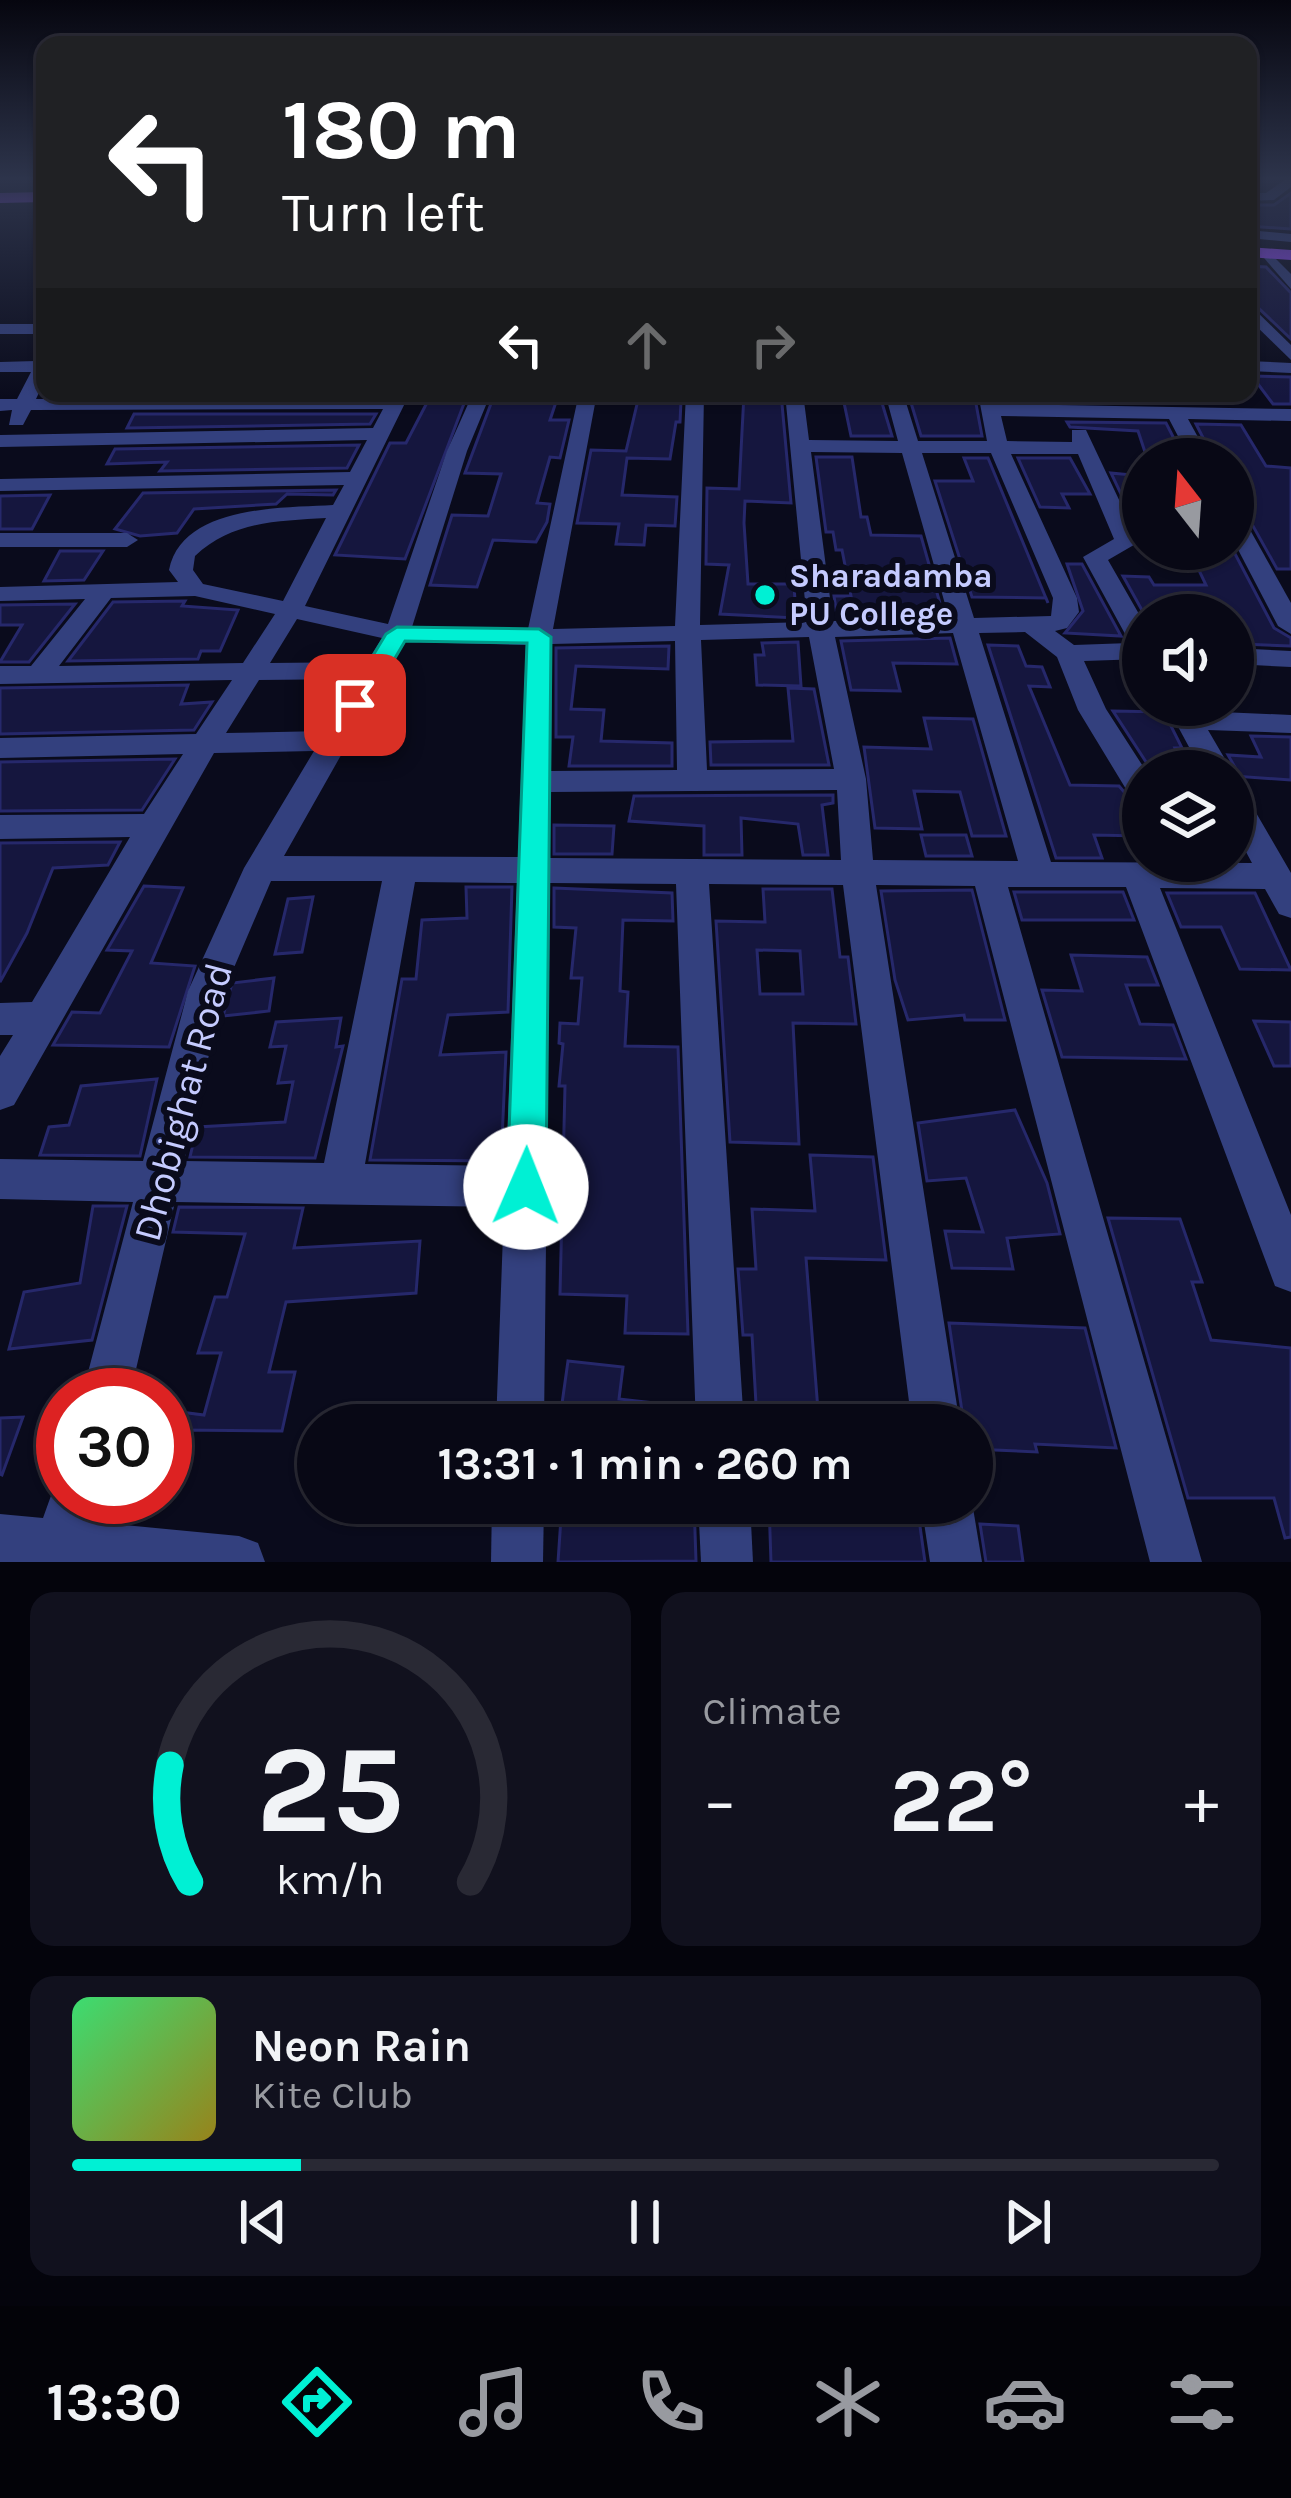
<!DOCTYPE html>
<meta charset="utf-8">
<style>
:root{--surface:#080815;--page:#11111e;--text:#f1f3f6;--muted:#989aa0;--line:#292934;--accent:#00f0d4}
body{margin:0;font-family:Karla,sans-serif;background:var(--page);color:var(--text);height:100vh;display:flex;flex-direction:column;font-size:45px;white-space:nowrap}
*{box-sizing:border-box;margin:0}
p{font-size:39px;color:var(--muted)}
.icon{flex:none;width:66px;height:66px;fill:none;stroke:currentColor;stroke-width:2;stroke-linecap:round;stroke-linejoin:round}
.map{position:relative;height:1562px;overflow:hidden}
.side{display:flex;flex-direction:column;gap:30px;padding:30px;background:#04040c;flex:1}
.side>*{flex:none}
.top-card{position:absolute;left:36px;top:36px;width:1221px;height:366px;border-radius:24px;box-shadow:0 3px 9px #0004,0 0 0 3px var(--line);background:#202124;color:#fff;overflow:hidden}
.needle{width:78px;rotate:343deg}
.buttons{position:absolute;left:1122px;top:438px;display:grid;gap:24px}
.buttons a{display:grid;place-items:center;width:132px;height:132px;border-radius:50%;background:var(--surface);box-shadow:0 3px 9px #0004,0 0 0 3px var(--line);font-size:60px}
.speed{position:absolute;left:36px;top:1368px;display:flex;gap:24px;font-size:60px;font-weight:700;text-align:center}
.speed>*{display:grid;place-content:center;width:156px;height:156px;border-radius:50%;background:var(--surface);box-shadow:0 3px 9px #0004,0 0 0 3px var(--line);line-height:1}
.speed .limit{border:18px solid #d22;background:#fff;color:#111}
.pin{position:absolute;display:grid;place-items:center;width:102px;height:102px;color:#fff;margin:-51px;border-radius:24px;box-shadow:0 6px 18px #0006}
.me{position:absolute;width:132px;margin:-66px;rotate:1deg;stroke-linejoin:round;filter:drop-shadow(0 0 9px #0008)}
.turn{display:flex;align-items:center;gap:42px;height:252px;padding:0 48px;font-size:54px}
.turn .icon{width:156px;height:156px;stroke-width:2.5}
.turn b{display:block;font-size:84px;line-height:102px}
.lanes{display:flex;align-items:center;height:114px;padding:0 48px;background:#0003;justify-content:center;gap:60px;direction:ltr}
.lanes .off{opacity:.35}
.big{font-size:90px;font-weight:700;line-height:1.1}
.side .widget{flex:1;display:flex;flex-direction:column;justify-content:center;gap:18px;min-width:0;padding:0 42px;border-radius:24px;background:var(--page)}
.side .dial{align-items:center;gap:0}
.dial svg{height:312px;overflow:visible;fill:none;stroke:var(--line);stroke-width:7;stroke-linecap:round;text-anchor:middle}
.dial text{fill:var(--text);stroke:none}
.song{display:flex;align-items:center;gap:36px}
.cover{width:144px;height:144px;border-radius:18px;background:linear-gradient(135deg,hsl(140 70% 55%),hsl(50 70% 35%))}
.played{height:12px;border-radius:6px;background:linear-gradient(90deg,var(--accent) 20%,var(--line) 20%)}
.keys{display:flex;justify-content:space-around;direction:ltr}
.heat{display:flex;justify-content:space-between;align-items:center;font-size:66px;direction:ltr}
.side .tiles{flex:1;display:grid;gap:30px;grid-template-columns:1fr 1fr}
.widget:last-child{grid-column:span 2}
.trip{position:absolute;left:297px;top:1404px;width:696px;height:120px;border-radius:60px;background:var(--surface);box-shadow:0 3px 9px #0004,0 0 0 3px var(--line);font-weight:700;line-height:120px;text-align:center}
.tab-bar{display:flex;height:192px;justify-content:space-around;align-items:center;background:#030308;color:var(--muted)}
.tab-bar .icon{width:84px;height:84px}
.tab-bar .selected{color:var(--accent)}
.tab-bar b{font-size:54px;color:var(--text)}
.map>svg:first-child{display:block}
.building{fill:#15163e;stroke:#26286b;stroke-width:3;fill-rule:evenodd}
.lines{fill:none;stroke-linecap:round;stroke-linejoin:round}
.minor{fill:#33407e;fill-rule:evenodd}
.major{fill:#954cff;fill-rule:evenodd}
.route{fill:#00f0d4;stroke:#009c8a;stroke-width:3}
.poi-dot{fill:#00f0d4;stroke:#0a0b1c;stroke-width:4.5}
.labels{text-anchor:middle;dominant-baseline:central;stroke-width:12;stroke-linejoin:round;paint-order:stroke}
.poi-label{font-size:33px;font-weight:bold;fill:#c5cbff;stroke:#0a0b1c;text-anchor:start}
.near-street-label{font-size:39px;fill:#c5cbff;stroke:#0a0b1c}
</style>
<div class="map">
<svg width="1291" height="1562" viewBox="0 0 1291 1562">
<rect width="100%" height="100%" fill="#0a0b1c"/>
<g class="building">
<path d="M1291,193v36l-43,-3v-21h26z"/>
<path d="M1248,266l18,1 25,26v46l-43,-41z"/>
<path d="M1252,376l39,1v27h-18z"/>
<path d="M432,393h36l-63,166 -70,-4 55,-112h16z"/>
<path d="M495,393h64l-9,27h19l-9,38 -10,-1 -13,46 13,1 -3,18 -11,20 -43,-2 -16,47 -47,-2 22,-70 36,1 13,-42 -36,-1z"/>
<path d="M781,393l10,110 -46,-2 -1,22 4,61h46l2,34 -76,-4 9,-49 -23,-1 1,-76 32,1 5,-95z"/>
<path d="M842,393h37l13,43h-41z"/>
<path d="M954,393h20l8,43h-61l-12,-40z"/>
<path d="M1097,393h130l5,10 -172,-2v-1l40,-2z"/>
<path d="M638,400l43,1 -1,21h-4l-6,37 -43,-1 -5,37 55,2 -2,29 -29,-1 -2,20 -28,-1 3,-20 -42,-1 14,-73 35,1z"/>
<path d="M134,414h242l-6,10 -243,4z"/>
<path d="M1067,422l99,1 18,35 -38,-3 -8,-24 -68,-4z"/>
<path d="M1196,424l45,1 25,41 25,2v101h-14l-29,-52 -15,-9v-49h-19z"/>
<path d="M359,445l-12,23 -187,3 7,-9 -60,2 8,-15z"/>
<path d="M816,457h36l9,60h6l4,18 50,1 22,78 -106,2 -3,-20h17l-9,-46h-6l-3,-18h-7z"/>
<path d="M964,458h24l60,145 -2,-5 -74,-1 -37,-116h38z"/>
<path d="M1018,458h52l20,36h-28l7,14 -29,-1z"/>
<path d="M1111,473l32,3v64z"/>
<path d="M336,490l-3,5 -46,-1 -11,10 -82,5 -17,24 -37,3 -25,-7 28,-36z"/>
<path d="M0,495v1l50,-1 -18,34h-32z"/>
<path d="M1233,550l41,78 17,10v8l-50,-2 -8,-13v-16l-14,-4 -76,1 -20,-36 26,1 5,8h52l-11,-23 16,1 -4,-12z"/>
<path d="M60,551h43l-19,29 -40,1z"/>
<path d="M1067,564h15l39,72 -56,-3 18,-22z"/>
<path d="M185,601l-3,5 56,4 -18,41h-19l-3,8 -130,2 45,-59z"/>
<path d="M75,604l-46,58h-29l22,-37h-22v-20z"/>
<path d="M950,638l7,26 -64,-1 7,28 -49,-1 -10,-49z"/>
<path d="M798,642l3,44 -44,-1 -2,-30h9l-2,-12z"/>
<path d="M988,645l30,1 8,20 16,1 8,20 -21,-1 41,99 49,1 24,28v22l-49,-1 8,23h-46z"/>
<path d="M669,646l-1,23 -92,-3 -5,43 33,1 -3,31 71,2v23h-103l4,-29h-17v-89z"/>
<path d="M188,685l-7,19 31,-2 -18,28 -194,4v-46z"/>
<path d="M788,688l26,1 15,76h-118l-1,-23 83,-1z"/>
<path d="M1113,711l51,1 18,36h-7l9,18 -36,-1z"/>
<path d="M924,718l49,1 33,117h-34l-12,-44 -46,-1 8,38 -47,-1 -11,-81 67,2z"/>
<path d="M1251,736l40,1v43l-58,-4 3,-7 -8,-14 33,2z"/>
<path d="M175,759l-33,51 -142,1v-49z"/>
<path d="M833,795v8l-11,2 6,50h-25l-5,-31 -57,-6 1,37h-38v-29l-75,-5 5,-25z"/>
<path d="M554,825l60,1 -2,28h-58z"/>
<path d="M921,835h45l6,21h-46z"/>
<path d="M120,842l-12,23 -55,3 -26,65 -27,49v-139z"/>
<path d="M144,886l39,2 -32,75 44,3 -26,81 -116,-2 19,-33 28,1 32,-62 -25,-1z"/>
<path d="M466,887h46l-4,125 -60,3 -8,40 66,-3 -5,109 -131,-1 32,-181h14l6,-59 45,-2z"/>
<path d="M554,888l118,5 1,28 -50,-1 -3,71 8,1 -3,54 53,1 10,287 -63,-1 2,-37 -67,-2 5,-208h-6l4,-42 -4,-1 1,-20 18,1 4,-46h-11l5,-50 -22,-1z"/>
<path d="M763,889h69l8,68h8l8,67 -63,-1 6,121 -69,-2 -14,-221 49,1zM757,950l43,1 3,43h-43z"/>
<path d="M972,890l33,130h-40l-1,-5 -56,5 -13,-40 -14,-89z"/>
<path d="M1014,892h109l11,28h-112z"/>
<path d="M1167,893h88l36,77 -51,-1 -19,-42h-40z"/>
<path d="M313,897l-11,55 -27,2 13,-55z"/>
<path d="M1071,955l76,2 11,28h-32l14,39 33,1 13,34 -124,-2 -20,-67 40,1z"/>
<path d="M274,978l-5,33 -46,5 9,-33z"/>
<path d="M341,1018l-5,29 7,-1 -28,112 -125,-1 7,-30 88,-5 8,-40 -15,1 8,-37 -16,1 6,-25z"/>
<path d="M1254,1021l37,1v44h-17z"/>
<path d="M157,1079l-17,77 -100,-1 9,-28 20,-2 12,-39z"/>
<path d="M1015,1110l32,73 13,51 -53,4 6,31 -61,-1 -7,-37 38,1 -17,-54 -39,3 -9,-58z"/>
<path d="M810,1155l63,2 13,103 -80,-2 13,165 -62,-2 -5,-86h-9l-5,-66h18l-4,-60 63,2z"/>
<path d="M93,1206h34l-35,134 -83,9 15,-57 56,-9z"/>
<path d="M179,1207l124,1 -9,40 126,-7 -4,52 -130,9 -17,70h26l-13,59 -101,-1 -15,37 -1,-57 39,5 17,-62h-23l17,-56h12l18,-63 -72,-2z"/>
<path d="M1108,1218l72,1 22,63h-10l19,58 80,8v189l-6,1 -11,-40h-86z"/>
<path d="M949,1323l136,5 31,120 -81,-4 2,8 -65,-3v-24h-8z"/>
<path d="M568,1361l55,6 -4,32 72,8 1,18h-133z"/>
<path d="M23,1417l-21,58 -2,-1v-56z"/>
<path d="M562,1503h132l2,58 -138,1z"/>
<path d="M849,1503l68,2 8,57h-154l-2,-58z"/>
<path d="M980,1524l38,2 5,36h-37z"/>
</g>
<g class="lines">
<g class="minor">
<path d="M1287,178h4v9l-17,13 -26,1v-8h18z"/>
<path d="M1248,230l43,4v8l-43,-4z"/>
<path d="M1271,254l20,20v15l-27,-31z"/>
<path d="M1248,303l43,42v15l-43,-42z"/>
<rect x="0" y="324" width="45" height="10"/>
<path d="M45,356v24l-9,19 353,-1 3,-5h18l-105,213 83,18 59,-173 26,-58h18l-24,58 -55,176 116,2 51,-236h18l-44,236 122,-3 11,-233h18l-4,232 107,-3 -22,-229h18l6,47 89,1 -13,-48h18l15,48h69l-9,-48h18l3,11 292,5v12l-103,-2 22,40h-20l-21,-40 -168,-3 6,25 65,1v-12h14l53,112 -31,18 35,61v38l-59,2 22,48 40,62 -3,31 -11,-3 -54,-89 -21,-53 -32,-25 -46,1 72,229 201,1 -19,-35v-39l11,3 47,81v45l-12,-4 -14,-25 -105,-1 131,327v77l-16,-6 -6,-16 -143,-383h-118l194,675h-52l-175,-676 -99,-1 84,540h-48l-69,-540 -134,-1 35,541h-48l-20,-541 -126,-1 -6,542h-48l8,-218 -329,-5 -45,193h-48l51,-193 -133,-3v-40l143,2 45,-170 56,-123 70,-117 -100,2 -200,352 -14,5v-54l13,-21h-13v-32l32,-1 98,-165 -130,2v-24l144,-1 39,-60 -183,4v-20l196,-4 36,-54 -232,4v-18h31l54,-67 -85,2v-14l178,-5 -9,-12c13,-65 113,-62 164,-65l11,-20 -344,6v-12l350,-7 17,-32 -367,7v-12l373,-7 10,-19 -352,1 -8,15h-14l3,-15 -12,1v-12h17l14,-27h-31v-10l36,-1zM811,452l91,1 47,165 -116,3zM922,453h69l62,145 -2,18 -77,2zM1011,454h67l36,85 -31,18 47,86 -56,2 -19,-14 12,-3 12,-16 -2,-14zM326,518l-43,83 -80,-17 -10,-14 2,-14c37,-35 83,-35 131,-38zM195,596l80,18 -32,49 -184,3 52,-68zM297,619l85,19 -15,24 -97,1zM953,633l65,228 -145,-1 -7,-81 -31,-142zM809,637l25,132 -127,1 -6,-130zM675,641l2,129 -126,1 1,-127zM405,642l121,3 -8,212 -234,-1zM357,679l-32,52 -99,2 33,-53zM837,790l4,70 -291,-2v-66zM271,881h111l-58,282 -140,-2 40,-170zM415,882l102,1 -11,283 -141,-2z"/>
<path d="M1248,361l43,2v10l-43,-2z"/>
<path d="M1233,512l11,7 47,84v31l-13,-8 -45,-86z"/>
<path d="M0,533h127l11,7 -11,7h-127z"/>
<path d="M1233,648l58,3v16l-58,-3z"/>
<path d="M1172,705h22l4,6 93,4v18l-83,-3 24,41h-30l-33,-61z"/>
<path d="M63,1476v21h37l-7,25 146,14 19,7 7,19h-265v-48l43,4 14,-39z"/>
<path d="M492,1503h52l-1,59h-52z"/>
<path d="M698,1503h52l3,59h-52z"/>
<path d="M921,1503l51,-1 10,60h-52z"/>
</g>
<g class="major">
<path d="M45,192v10l-45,1v-10z"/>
<path d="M1248,247l43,3v10l-43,-3z"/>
</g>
</g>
<linearGradient id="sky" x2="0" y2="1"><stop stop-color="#06060f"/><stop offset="0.45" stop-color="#2d344b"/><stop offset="1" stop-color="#2d344b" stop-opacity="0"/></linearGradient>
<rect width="1291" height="397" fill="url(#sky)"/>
<path class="route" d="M397,627l142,2 12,8 -5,550 -6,13 -14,6 -13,-6 -6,-13 20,-544 -122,-2 -41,70h-18l-3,-6 43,-71z"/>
<circle class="poi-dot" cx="765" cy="595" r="12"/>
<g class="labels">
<g class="poi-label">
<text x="789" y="576">Sharadamba<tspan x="789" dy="38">PU College</tspan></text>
</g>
<g class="near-street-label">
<text transform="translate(183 1102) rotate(-75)">Dhobighat Road</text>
</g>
</g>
</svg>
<div class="buttons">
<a><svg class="needle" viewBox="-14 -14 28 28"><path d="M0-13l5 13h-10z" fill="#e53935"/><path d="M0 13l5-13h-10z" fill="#989aa0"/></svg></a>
<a><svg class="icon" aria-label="sound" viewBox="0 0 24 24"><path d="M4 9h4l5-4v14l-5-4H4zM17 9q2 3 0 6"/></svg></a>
<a><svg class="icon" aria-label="layers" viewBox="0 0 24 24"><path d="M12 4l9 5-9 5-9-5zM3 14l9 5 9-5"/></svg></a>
</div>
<div class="speed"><div class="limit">30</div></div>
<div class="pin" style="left:355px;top:705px;background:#d93025"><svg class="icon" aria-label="arrive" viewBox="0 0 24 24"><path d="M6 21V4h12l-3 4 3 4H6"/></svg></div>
<svg class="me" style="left:526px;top:1187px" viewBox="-20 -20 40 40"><circle r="19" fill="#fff"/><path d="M0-13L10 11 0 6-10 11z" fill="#00f0d4"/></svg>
<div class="trip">13:31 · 1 min · 260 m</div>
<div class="top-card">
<div class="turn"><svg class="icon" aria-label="left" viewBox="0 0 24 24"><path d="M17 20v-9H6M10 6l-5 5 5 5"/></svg><div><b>180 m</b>Turn left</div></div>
<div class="lanes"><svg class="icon" aria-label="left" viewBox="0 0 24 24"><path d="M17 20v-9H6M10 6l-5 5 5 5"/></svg><svg class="icon off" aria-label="ahead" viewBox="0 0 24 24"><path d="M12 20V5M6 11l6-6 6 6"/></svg><svg class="icon off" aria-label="right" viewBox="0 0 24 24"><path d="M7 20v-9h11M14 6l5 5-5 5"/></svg></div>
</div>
</div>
<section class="side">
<div class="tiles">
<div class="widget dial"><svg viewBox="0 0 100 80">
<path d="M14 69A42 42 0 1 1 86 69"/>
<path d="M14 69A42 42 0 0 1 9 39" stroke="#00f0d4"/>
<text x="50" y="56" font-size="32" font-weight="700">25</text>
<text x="50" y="72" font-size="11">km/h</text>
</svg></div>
<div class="widget"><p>Climate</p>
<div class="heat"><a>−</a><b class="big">22°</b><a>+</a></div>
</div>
<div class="widget">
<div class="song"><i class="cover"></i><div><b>Neon Rain</b><p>Kite Club</p></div></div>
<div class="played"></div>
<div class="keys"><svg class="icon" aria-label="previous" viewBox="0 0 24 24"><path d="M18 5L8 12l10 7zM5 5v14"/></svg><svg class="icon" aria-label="pause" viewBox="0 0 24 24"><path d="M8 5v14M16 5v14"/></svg><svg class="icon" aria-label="next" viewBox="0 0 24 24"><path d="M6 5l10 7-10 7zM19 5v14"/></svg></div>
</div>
</div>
</section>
<nav class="tab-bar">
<b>13:30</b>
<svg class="icon selected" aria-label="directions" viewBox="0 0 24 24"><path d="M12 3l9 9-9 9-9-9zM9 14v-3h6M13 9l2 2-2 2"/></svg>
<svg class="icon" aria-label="music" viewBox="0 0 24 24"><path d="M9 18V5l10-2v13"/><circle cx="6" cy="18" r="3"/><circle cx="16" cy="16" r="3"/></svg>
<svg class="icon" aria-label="phone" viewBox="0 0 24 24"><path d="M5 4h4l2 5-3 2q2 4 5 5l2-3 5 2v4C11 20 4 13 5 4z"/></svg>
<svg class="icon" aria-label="climate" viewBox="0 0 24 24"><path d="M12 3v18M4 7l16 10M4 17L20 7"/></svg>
<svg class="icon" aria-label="car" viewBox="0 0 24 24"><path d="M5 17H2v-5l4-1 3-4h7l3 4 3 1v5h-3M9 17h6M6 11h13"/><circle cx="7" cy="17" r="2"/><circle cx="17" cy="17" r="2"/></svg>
<svg class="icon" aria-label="filters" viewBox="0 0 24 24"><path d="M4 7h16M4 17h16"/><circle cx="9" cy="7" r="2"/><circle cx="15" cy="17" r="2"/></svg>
</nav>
